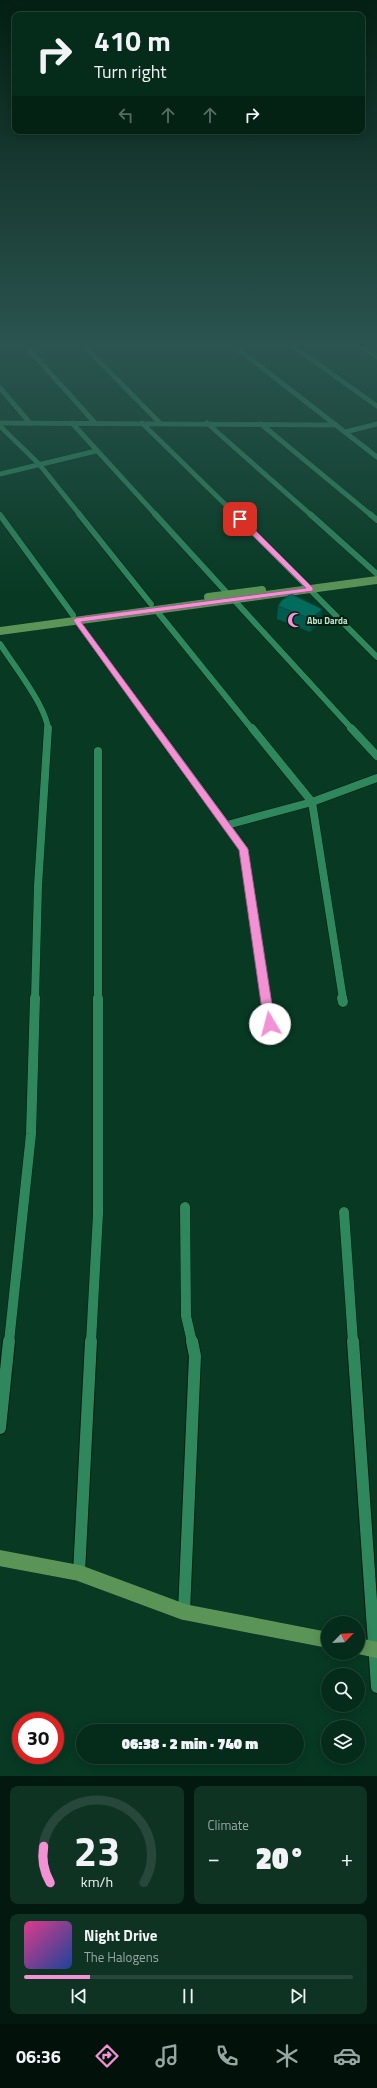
<!DOCTYPE html>
<meta charset="utf-8">
<style>
:root{--surface:#052b1a;--page:#0e3323;--text:#f1f3f6;--muted:#97a7a2;--line:#264739;--accent:#f391d5}
body{margin:0;font-family:"Titillium Web",sans-serif;background:var(--page);color:var(--text);height:100vh;display:flex;flex-direction:column;font-size:15px;white-space:nowrap}
*{box-sizing:border-box;margin:0}
p{font-size:13px;color:var(--muted)}
.icon{flex:none;width:22px;height:22px;fill:none;stroke:currentColor;stroke-width:2;stroke-linecap:round;stroke-linejoin:round}
.map{position:relative;height:1776px;overflow:hidden}
.side{display:flex;flex-direction:column;gap:10px;padding:10px;background:#03180e;flex:1}
.side>*{flex:none}
.banner{position:absolute;left:12px;top:12px;width:353px;height:122px;border-radius:8px;box-shadow:0 2px 10px #0003,0 0 0 1px var(--line);background:#052b1a;color:var(--text);overflow:hidden}
.needle{width:26px;rotate:65deg}
.controls{position:absolute;left:321px;top:1616px;display:grid;gap:8px}
.controls a{display:grid;place-items:center;width:44px;height:44px;border-radius:50%;background:var(--surface);box-shadow:0 2px 10px #0003,0 0 0 1px var(--line);font-size:20px}
.speed{position:absolute;left:12px;top:1712px;display:flex;gap:8px;font-size:20px;font-weight:700;text-align:center}
.speed>*{display:grid;place-content:center;width:52px;height:52px;border-radius:50%;background:var(--surface);box-shadow:0 2px 10px #0003,0 0 0 1px var(--line);line-height:1}
.speed .limit{border:6px solid #d22;background:#fff;color:#111}
.pin{position:absolute;display:grid;place-items:center;width:34px;height:34px;color:#fff;margin:-17px;border-radius:8px;box-shadow:0 2px 6px #0006}
.me{position:absolute;width:44px;margin:-22px;rotate:352deg;stroke-linejoin:round;filter:drop-shadow(0 0 3px #0008)}
.turn{display:flex;align-items:center;gap:14px;height:84px;padding:0 16px;font-size:18px}
.turn .icon{width:52px;height:52px;stroke-width:2.5}
.turn b{display:block;font-size:28px;line-height:34px}
.lanes{display:flex;align-items:center;height:38px;padding:0 16px;background:#0003;justify-content:center;gap:20px;direction:ltr}
.lanes .off{opacity:.35}
.big{font-size:30px;font-weight:800;line-height:1.1}
.side .tile{flex:1;display:flex;flex-direction:column;justify-content:center;gap:6px;min-width:0;padding:0 14px;border-radius:8px;background:var(--page)}
.side .dial{align-items:center;gap:0}
.dial svg{height:104px;overflow:visible;fill:none;stroke:var(--line);stroke-width:7;stroke-linecap:round;text-anchor:middle}
.dial text{fill:var(--text);stroke:none}
.song{display:flex;align-items:center;gap:12px}
.cover{width:48px;height:48px;border-radius:6px;background:linear-gradient(135deg,hsl(330 70% 55%),hsl(220 70% 35%))}
.played{height:4px;border-radius:2px;background:linear-gradient(90deg,var(--accent) 20%,var(--line) 20%)}
.keys{display:flex;justify-content:space-around;direction:ltr}
.heat{display:flex;justify-content:space-between;align-items:center;font-size:22px;direction:ltr}
.side .tiles{flex:1;display:grid;gap:10px;grid-template-columns:1fr 1fr}
.tile:last-child{grid-column:span 2}
.trip{position:absolute;left:76px;top:1724px;width:228px;height:40px;border-radius:20px;background:var(--surface);box-shadow:0 2px 10px #0003,0 0 0 1px var(--line);font-weight:800;line-height:40px;text-align:center}
.tabs{display:flex;height:64px;justify-content:space-around;align-items:center;background:#02110a;color:var(--muted)}
.tabs .icon{width:28px;height:28px}
.tabs .active{color:var(--accent)}
.tabs b{font-size:18px;color:var(--text)}
.map>svg:first-child{display:block}
.lines{fill:none;stroke-linecap:round;stroke-linejoin:round}
.street-far4-casing{stroke:#031d10;stroke-width:5.5}
.street-far3-casing{stroke:#031d10;stroke-width:7}
.street-far2-casing{stroke:#031d10;stroke-width:9}
.street-far1-casing{stroke:#031d10;stroke-width:11}
.street-casing{stroke:#031d10;stroke-width:14}
.secondary-far1-casing{stroke:#031d10;stroke-width:8}
.secondary-casing{stroke:#031d10;stroke-width:16}
.street-far4{stroke:#2e875d;stroke-width:5}
.street-far3{stroke:#2e875d;stroke-width:6}
.street-far2{stroke:#2e875d;stroke-width:8}
.street-far1{stroke:#2e875d;stroke-width:10}
.street{stroke:#2e875d;stroke-width:12}
.secondary-far1{stroke:#5b9457;stroke-width:8}
.secondary{stroke:#5b9457;stroke-width:16}
.wall{fill:#015c4f}
.shaded-wall{fill:#014b40}
.building{fill:#016b5c;stroke:#014b40}
.route{fill:#f391d5;stroke:#9e5e8a}
.labels{text-anchor:middle;dominant-baseline:central;stroke-width:4;stroke-linejoin:round;paint-order:stroke}
.far-poi-label{font-size:9px;font-weight:bold;fill:#bbe4cc;stroke:#031d10;text-anchor:start}
</style>
<div class="map">
<svg width="377" height="1776" viewBox="0 0 377 1776">
<rect width="100%" height="100%" fill="#073923"/>
<g class="lines">
<g class="street-far4-casing">
<g id="street-far4">
<path d="M26,346l69,77"/>
<path d="M84,346l76,77"/>
<path d="M234,346l143,111"/>
<path d="M293,346l84,60"/>
<path d="M361,346l16,11"/>
<path d="M0,388l30,35"/>
<path d="M0,423l336,2"/>
<path d="M72,423l84,92"/>
<path d="M142,423l94,92"/>
<path d="M207,423l104,92"/>
<path d="M261,424l110,91"/>
<path d="M0,426l39,38 41,51"/>
<path d="M345,432l32,-8"/>
<path d="M0,474l96,-23"/>
</g>
</g>
<g class="street-far3-casing">
<g id="street-far3">
<path d="M79,514l72,90"/>
<path d="M155,514l73,80"/>
<path d="M235,514l142,143"/>
<path d="M310,514l67,60"/>
<path d="M370,514l7,6"/>
<path d="M0,515l73,100"/>
<path d="M234,600l118,129"/>
<path d="M156,610l96,119"/>
<path d="M76,620l80,109"/>
<path d="M0,644c13,20 46,62 48,85"/>
</g>
</g>
<g class="street-far2-casing">
<g id="street-far2">
<path d="M155,728l89,121 22,150"/>
<path d="M252,728l60,74 31,197"/>
<path d="M351,728l26,28"/>
<path d="M98,751v248"/>
<path d="M227,825l85,-23 65,-24"/>
<path d="M35,999l3,-113 10,-158"/>
</g>
</g>
<g class="street-far1-casing">
<g id="street-far1">
<path d="M266,998l4,26"/>
<path d="M342,998l1,4"/>
<path d="M185,1207l1,109 6,26"/>
<path d="M344,1212l9,130"/>
<path d="M9,1342l22,-208 4,-136"/>
<path d="M91,1342l7,-128v-216"/>
</g>
</g>
<g class="street-casing">
<g id="street">
<path d="M353,1341l24,346"/>
<path d="M0,1428l9,-87"/>
<path d="M79,1573l12,-232"/>
<path d="M184,1612l11,-256 -3,-15"/>
</g>
</g>
<g class="secondary-far1-casing">
<g id="secondary-far1">
<path d="M208,597l54,-7"/>
<path d="M0,631l377,-51"/>
</g>
</g>
<g class="secondary-casing">
<g id="secondary">
<path d="M0,1558l79,15 105,39 144,28"/>
<path d="M358,1646l19,4"/>
</g>
</g>
<use href="#street-far4" class="street-far4"/>
<use href="#street-far3" class="street-far3"/>
<use href="#street-far2" class="street-far2"/>
<use href="#street-far1" class="street-far1"/>
<use href="#street" class="street"/>
<use href="#secondary-far1" class="secondary-far1"/>
<use href="#secondary" class="secondary"/>
</g>
<path class="wall" d="M278,606l44,3 -2,13 -10,10 -33,-13z"/>
<path class="shaded-wall" d="M322,609l-2,13 -10,10 1,-13z"/>
<path class="building" d="M291,594l31,15 -11,10 -33,-13 4,-6z"/>
<linearGradient id="sky" x2="0" y2="1"><stop stop-color="#041f13"/><stop offset="0.58" stop-color="#2b5450"/><stop offset="1" stop-color="#2b5450" stop-opacity="0"/></linearGradient>
<rect width="377" height="595" fill="url(#sky)"/>
<path class="route" d="M238,518h5l70,70v3l-232,31 167,227 27,175 -5,4 -6,-4 -25,-174 -166,-230 3,-2 230,-30 -68,-67z"/>
<defs>
<g id="mosque-bare" transform="scale(1.2)"><path d="M3.5-4.9A6 6 0 1 0 3.5 4.9A5 5 0 1 1 3.5-4.9Z" fill="#f391d5" stroke="#031d10" stroke-width="2.5" paint-order="stroke"/></g>
</defs>
<g fill-rule="evenodd">
<use href="#mosque-bare" x="295" y="620"/>
</g>
<g class="labels">
<g class="far-poi-label">
<text x="307" y="620">Abu Darda</text>
</g>
</g>
</svg>
<div class="controls">
<a><svg class="needle" viewBox="-14 -14 28 28"><path d="M0-13l5 13h-10z" fill="#e53935"/><path d="M0 13l5-13h-10z" fill="#97a7a2"/></svg></a>
<a><svg class="icon" aria-label="search" viewBox="0 0 24 24"><circle cx="10" cy="10" r="6"/><path d="M15 15l6 6"/></svg></a>
<a><svg class="icon" aria-label="layers" viewBox="0 0 24 24"><path d="M12 4l9 5-9 5-9-5zM3 14l9 5 9-5"/></svg></a>
</div>
<div class="speed"><div class="limit">30</div></div>
<div class="pin" style="left:240px;top:519px;background:#d93025"><svg class="icon" aria-label="arrive" viewBox="0 0 24 24"><path d="M6 21V4h12l-3 4 3 4H6"/></svg></div>
<svg class="me" style="left:270px;top:1024px" viewBox="-20 -20 40 40"><circle r="19" fill="#fff"/><path d="M0-13L10 11 0 6-10 11z" fill="#f391d5"/></svg>
<div class="trip">06:38 · 2 min · 740 m</div>
<div class="banner">
<div class="turn"><svg class="icon" aria-label="right" viewBox="0 0 24 24"><path d="M7 20v-9h11M14 6l5 5-5 5"/></svg><div><b>410 m</b>Turn right</div></div>
<div class="lanes"><svg class="icon off" aria-label="left" viewBox="0 0 24 24"><path d="M17 20v-9H6M10 6l-5 5 5 5"/></svg><svg class="icon off" aria-label="ahead" viewBox="0 0 24 24"><path d="M12 20V5M6 11l6-6 6 6"/></svg><svg class="icon off" aria-label="ahead" viewBox="0 0 24 24"><path d="M12 20V5M6 11l6-6 6 6"/></svg><svg class="icon" aria-label="right" viewBox="0 0 24 24"><path d="M7 20v-9h11M14 6l5 5-5 5"/></svg></div>
</div>
</div>
<section class="side">
<div class="tiles">
<div class="tile dial"><svg viewBox="0 0 100 80">
<path d="M14 69A42 42 0 1 1 86 69"/>
<path d="M14 69A42 42 0 0 1 9 41" stroke="#f391d5"/>
<text x="50" y="56" font-size="32" font-weight="700">23</text>
<text x="50" y="72" font-size="11">km/h</text>
</svg></div>
<div class="tile"><p>Climate</p>
<div class="heat"><a>−</a><b class="big">20°</b><a>+</a></div>
</div>
<div class="tile">
<div class="song"><i class="cover"></i><div><b>Night Drive</b><p>The Halogens</p></div></div>
<div class="played"></div>
<div class="keys"><svg class="icon" aria-label="previous" viewBox="0 0 24 24"><path d="M18 5L8 12l10 7zM5 5v14"/></svg><svg class="icon" aria-label="pause" viewBox="0 0 24 24"><path d="M8 5v14M16 5v14"/></svg><svg class="icon" aria-label="next" viewBox="0 0 24 24"><path d="M6 5l10 7-10 7zM19 5v14"/></svg></div>
</div>
</div>
</section>
<nav class="tabs">
<b>06:36</b>
<svg class="icon active" aria-label="directions" viewBox="0 0 24 24"><path d="M12 3l9 9-9 9-9-9zM9 14v-3h6M13 9l2 2-2 2"/></svg>
<svg class="icon" aria-label="music" viewBox="0 0 24 24"><path d="M9 18V5l10-2v13"/><circle cx="6" cy="18" r="3"/><circle cx="16" cy="16" r="3"/></svg>
<svg class="icon" aria-label="phone" viewBox="0 0 24 24"><path d="M5 4h4l2 5-3 2q2 4 5 5l2-3 5 2v4C11 20 4 13 5 4z"/></svg>
<svg class="icon" aria-label="climate" viewBox="0 0 24 24"><path d="M12 3v18M4 7l16 10M4 17L20 7"/></svg>
<svg class="icon" aria-label="car" viewBox="0 0 24 24"><path d="M5 17H2v-5l4-1 3-4h7l3 4 3 1v5h-3M9 17h6M6 11h13"/><circle cx="7" cy="17" r="2"/><circle cx="17" cy="17" r="2"/></svg>
</nav>
